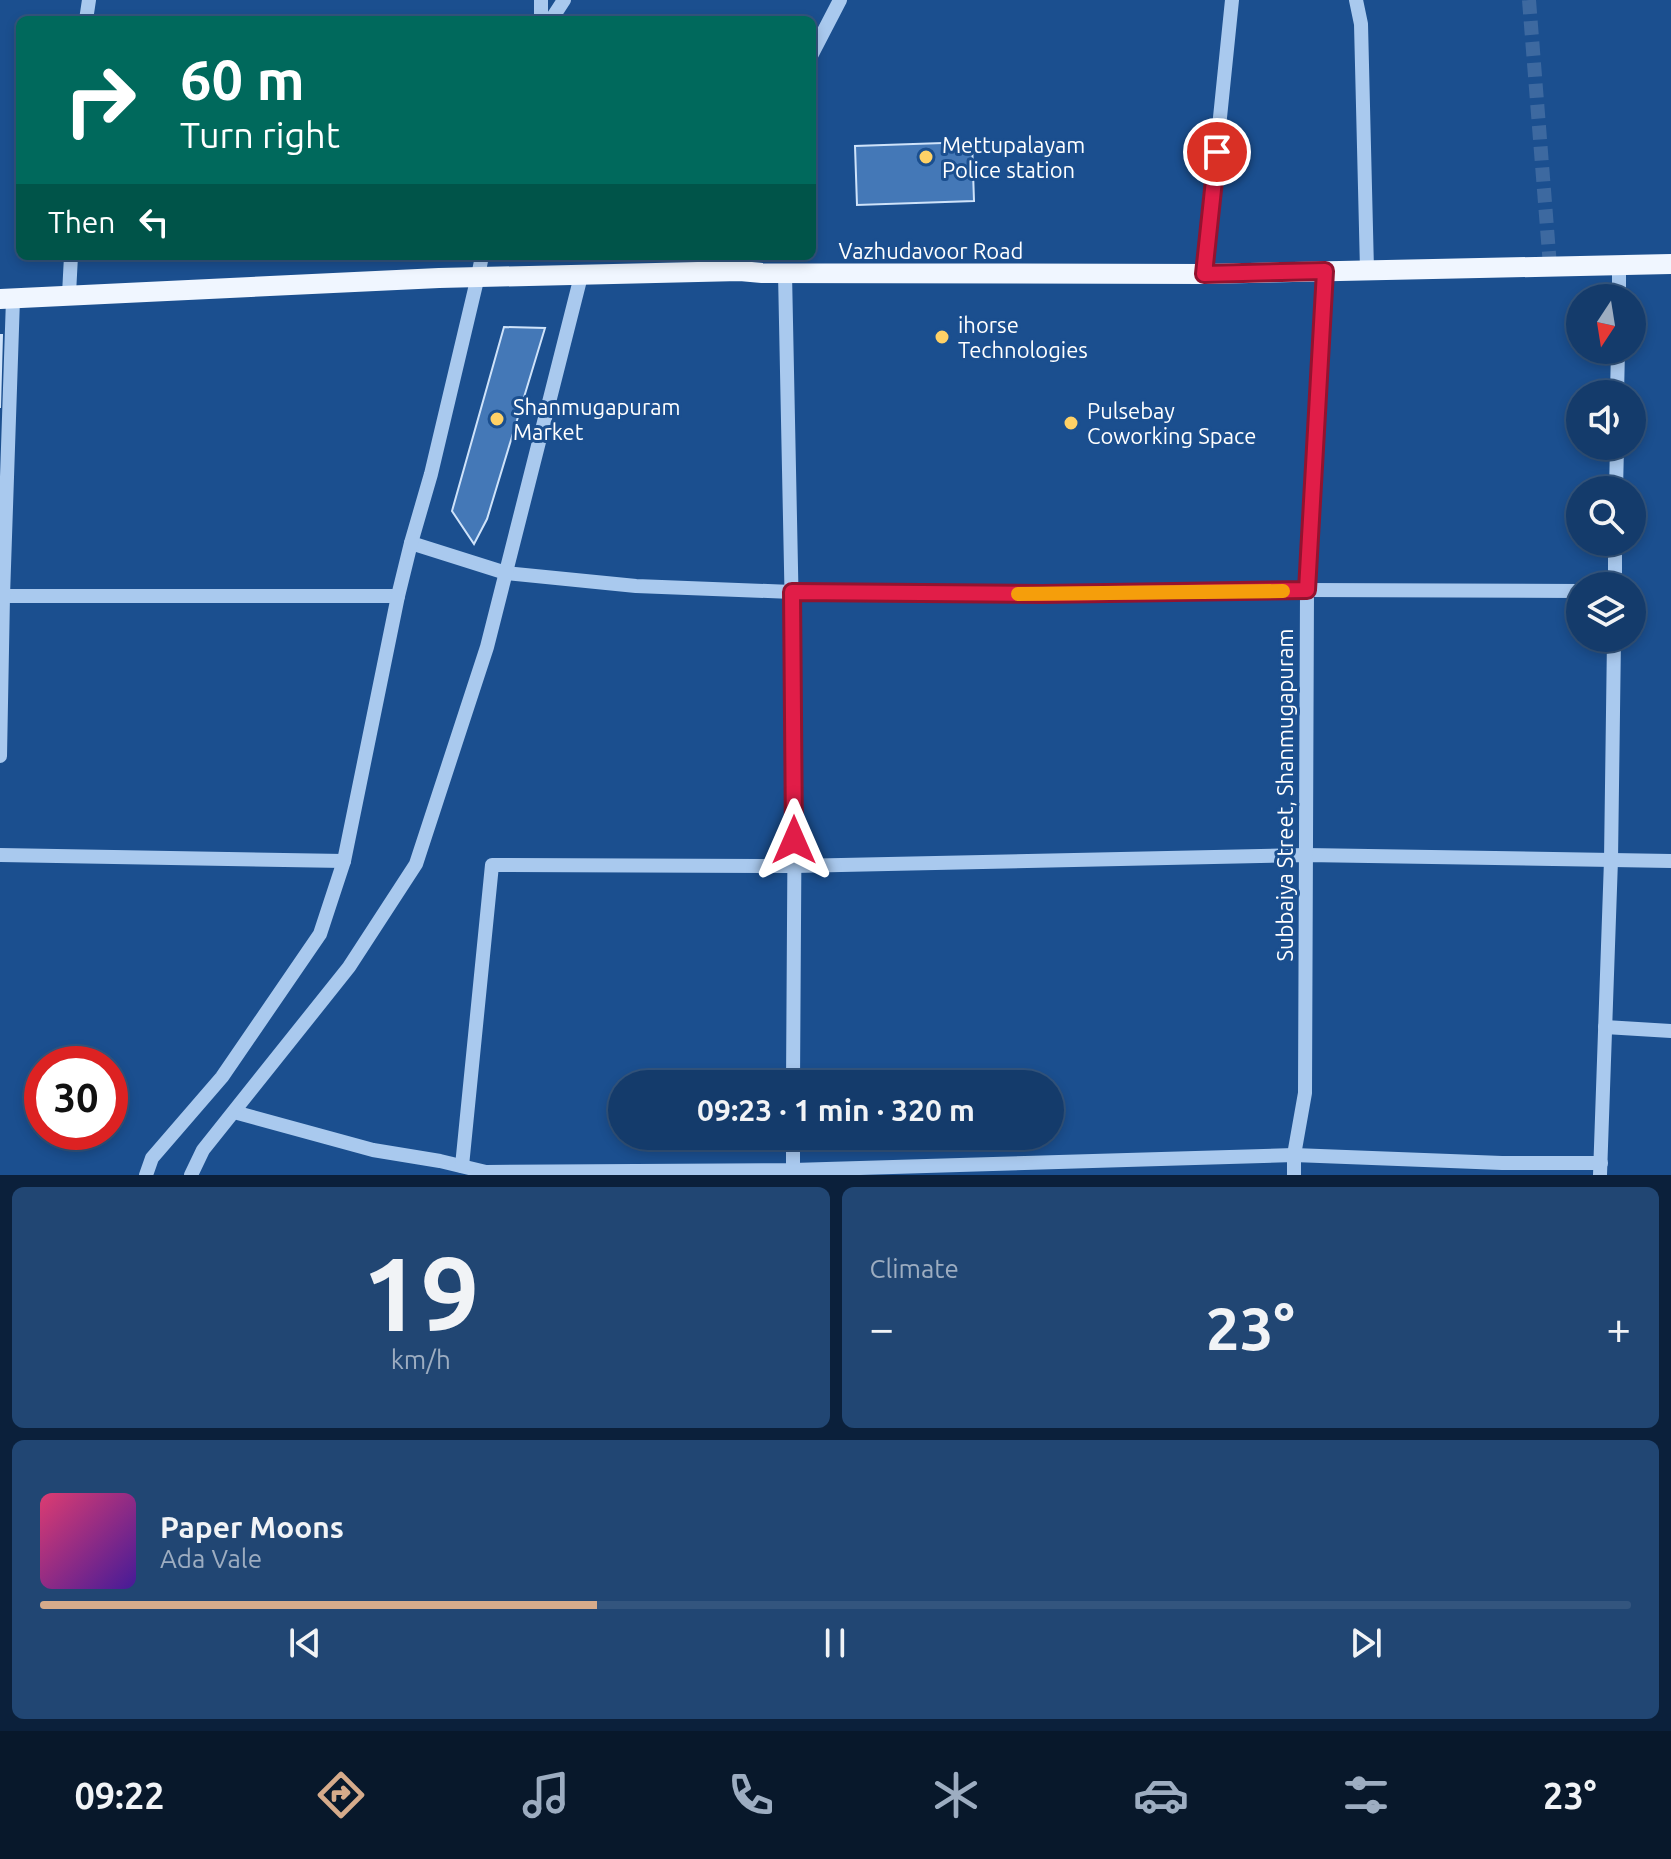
<!DOCTYPE html>
<meta charset="utf-8">
<style>
:root{--surface:#143b6b;--page:#214673;--text:#f1f3f6;--muted:#9dadc1;--line:#33557e;--accent:#d6ab8b}
body{margin:0;font-family:Ubuntu,sans-serif;background:var(--page);color:var(--text);height:100vh;display:flex;flex-direction:column;font-size:30px;white-space:nowrap}
*{box-sizing:border-box;margin:0}
p{font-size:26px;color:var(--muted)}
.icon{flex:none;width:44px;height:44px;fill:none;stroke:currentColor;stroke-width:2;stroke-linecap:round;stroke-linejoin:round}
.map{position:relative;height:1175px;overflow:hidden}
.side{display:flex;flex-direction:column;gap:12px;padding:12px;background:#0b203b;flex:1}
.side>*{flex:none}
.top-card{position:absolute;left:16px;top:16px;width:800px;height:244px;border-radius:12px;box-shadow:0 4px 12px #0003,0 0 0 2px var(--line);background:#00695c;color:#fff;overflow:hidden}
.needle{width:52px;rotate:192deg}
.buttons{position:absolute;left:1566px;top:284px;display:grid;gap:16px}
.buttons a{display:grid;place-items:center;width:80px;height:80px;border-radius:50%;background:var(--surface);box-shadow:0 4px 12px #0003,0 0 0 2px var(--line);font-size:40px}
.speed{position:absolute;left:24px;top:1046px;display:flex;gap:16px;font-size:40px;font-weight:700;text-align:center}
.speed>*{display:grid;place-content:center;width:104px;height:104px;border-radius:50%;background:var(--surface);box-shadow:0 4px 12px #0003,0 0 0 2px var(--line);line-height:1}
.speed .limit{border:12px solid #d22;background:#fff;color:#111}
.pin{position:absolute;display:grid;place-items:center;width:68px;height:68px;color:#fff;margin:-34px;border:4px solid #fff;border-radius:50%;box-shadow:0 2px 8px #0007}
.me{position:absolute;width:88px;margin:-44px;rotate:0deg;stroke-linejoin:round;filter:drop-shadow(0 0 6px #0008)}
.turn{display:flex;align-items:center;gap:28px;height:168px;padding:0 32px;font-size:36px}
.turn .icon{width:104px;height:104px;stroke-width:2.5}
.turn b{display:block;font-size:56px;line-height:68px}
.then{display:flex;align-items:center;height:76px;padding:0 32px;background:#0003;gap:16px;font-size:30px}
.big{font-size:60px;font-weight:600;line-height:1.1}
.side .tile{flex:1;display:flex;flex-direction:column;justify-content:center;gap:12px;min-width:0;padding:0 28px;border-radius:12px;background:var(--page)}
.side .dial{align-items:center;gap:0}
.dial b{font-size:104px;line-height:1}
.song{display:flex;align-items:center;gap:24px}
.cover{width:96px;height:96px;border-radius:12px;background:linear-gradient(135deg,hsl(340 70% 55%),hsl(260 70% 35%))}
.played{height:8px;border-radius:4px;background:linear-gradient(90deg,var(--accent) 35%,var(--line) 35%)}
.keys{display:flex;justify-content:space-around;direction:ltr}
.heat{display:flex;justify-content:space-between;align-items:center;font-size:44px;direction:ltr}
.side .tiles{flex:1;display:grid;gap:12px;grid-template-columns:1fr 1fr}
.tile:last-child{grid-column:span 2}
.trip{position:absolute;left:608px;top:1070px;width:456px;height:80px;border-radius:40px;background:var(--surface);box-shadow:0 4px 12px #0003,0 0 0 2px var(--line);font-weight:600;line-height:80px;text-align:center}
.menu{display:flex;height:128px;justify-content:space-around;align-items:center;background:#08182b;color:var(--muted)}
.menu .icon{width:56px;height:56px}
.menu .active{color:var(--accent)}
.menu b{font-size:36px;color:var(--text)}
.map>svg:first-child{display:block}
.building{fill:#4478b7;stroke:#cfe3fa;stroke-width:2}
.lines{fill:none;stroke-linecap:round;stroke-linejoin:round}
.minor-tunnel{stroke:#3d69a0;stroke-width:14;stroke-dasharray:14 7;stroke-linecap:butt}
.minor{stroke:#a9c9ee;stroke-width:14}
.major{stroke:#f0f6ff;stroke-width:20}
.route-casing{stroke:#92132f;stroke-width:20}
.route{stroke:#e11d48;stroke-width:14}
.slow{stroke:#f59e0b;stroke-width:14}
.poi-dot{fill:#ffd166;stroke:#1b4f8f;stroke-width:3}
.labels{text-anchor:middle;dominant-baseline:central;stroke-width:6;stroke-linejoin:round;paint-order:stroke}
.poi-label{font-size:22px;fill:#fff;stroke:#1b4f8f;text-anchor:start}
.street-label{font-size:22px;fill:#fff;stroke:#1b4f8f}
</style>
<div class="map">
<svg width="1671" height="1175" viewBox="0 0 1671 1175">
<rect width="100%" height="100%" fill="#1b4f8f"/>
<g class="building">
<path d="M972,142l2,59 -117,4 -2,-59z"/>
<path d="M504,327l41,1 -58,191 -13,25 -22,-33z"/>
<path d="M0,335h2l-2,73z"/>
</g>
<g class="lines">
<path class="minor-tunnel" d="M1529,0l21,266"/>
<g class="minor">
<path d="M541,0v20"/>
<path d="M1356,0l5,24 6,246"/>
<path d="M86,20l3,-20"/>
<path d="M551,20l13,-20"/>
<path d="M812,54l28,-54"/>
<path d="M785,273l10,491 -2,320"/>
<path d="M1204,274l28,-274"/>
<path d="M69,294l2,-38"/>
<path d="M1619,298v-34"/>
<path d="M1617,394l1,-44"/>
<path d="M1616,490l1,-44"/>
<path d="M411,543l95,30 130,13 156,6 250,2 265,-4 273,1"/>
<path d="M1615,586v-44"/>
<path d="M3,596h395"/>
<path d="M0,756l3,-160 10,-297"/>
<path d="M0,855l344,6"/>
<path d="M1605,1027l66,4"/>
<path d="M234,1112l139,38 67,11 46,11 307,-2 501,-15 208,8h99"/>
<path d="M462,1166l30,-301 302,1 512,-11 365,6"/>
<path d="M146,1175l6,-17 70,-81 98,-143 24,-73 54,-265 13,-53 20,-69 47,-198 4,-20"/>
<path d="M191,1175l12,-25 146,-183 67,-103 71,-217 94,-371"/>
<path d="M793,1175v-39"/>
<path d="M1294,1175v-20l11,-62 2,-503 18,-319"/>
<path d="M1600,1175l11,-315 3,-222"/>
</g>
<path class="major" d="M0,299l439,-21 301,-7 22,2 442,1 467,-10"/>
</g>
<g class="lines">
<g class="route-casing">
<path id="route" d="M794,840l-2,-248 250,2 265,-4 18,-319 -121,3 13,-122"/>
</g>
<use href="#route" class="route"/>
<path class="slow" d="M1018,594l265,-3"/>
</g>
<g class="poi-dot">
<circle cx="926" cy="157" r="8"/>
<circle cx="942" cy="337" r="8"/>
<circle cx="497" cy="419" r="8"/>
<circle cx="1071" cy="423" r="8"/>
</g>
<g class="labels">
<g class="poi-label">
<text x="942" y="144">Mettupalayam<tspan x="942" dy="25">Police station</tspan></text>
<text x="958" y="324">ihorse<tspan x="958" dy="25">Technologies</tspan></text>
<text x="513" y="406">Shanmugapuram<tspan x="513" dy="25">Market</tspan></text>
<text x="1087" y="410">Pulsebay<tspan x="1087" dy="25">Coworking Space</tspan></text>
</g>
<g class="street-label">
<text x="931" y="250">Vazhudavoor Road</text>
<text transform="translate(1284 795) rotate(-90)">Subbaiya Street, Shanmugapuram</text>
</g>
</g>
</svg>
<div class="buttons">
<a><svg class="needle" viewBox="-14 -14 28 28"><path d="M0-13l5 13h-10z" fill="#e53935"/><path d="M0 13l5-13h-10z" fill="#9dadc1"/></svg></a>
<a><svg class="icon" aria-label="sound" viewBox="0 0 24 24"><path d="M4 9h4l5-4v14l-5-4H4zM17 9q2 3 0 6"/></svg></a>
<a><svg class="icon" aria-label="search" viewBox="0 0 24 24"><circle cx="10" cy="10" r="6"/><path d="M15 15l6 6"/></svg></a>
<a><svg class="icon" aria-label="layers" viewBox="0 0 24 24"><path d="M12 4l9 5-9 5-9-5zM3 14l9 5 9-5"/></svg></a>
</div>
<div class="speed"><div class="limit">30</div></div>
<div class="pin" style="left:1217px;top:152px;background:#d93025"><svg class="icon" aria-label="arrive" viewBox="0 0 24 24"><path d="M6 21V4h12l-3 4 3 4H6"/></svg></div>
<svg class="me" style="left:794px;top:840px" viewBox="-20 -20 40 40"><path d="M0-17L14 15 0 8-14 15z" fill="#e11d48" stroke="#fff" stroke-width="4"/></svg>
<div class="trip">09:23 · 1 min · 320 m</div>
<div class="top-card">
<div class="turn"><svg class="icon" aria-label="right" viewBox="0 0 24 24"><path d="M7 20v-9h11M14 6l5 5-5 5"/></svg><div><b>60 m</b>Turn right</div></div>
<div class="then">Then<svg class="icon" aria-label="left" viewBox="0 0 24 24"><path d="M17 20v-9H6M10 6l-5 5 5 5"/></svg></div>
</div>
</div>
<section class="side">
<div class="tiles">
<div class="tile dial"><b>19</b><p>km/h</p></div>
<div class="tile"><p>Climate</p>
<div class="heat"><a>−</a><b class="big">23°</b><a>+</a></div>
</div>
<div class="tile">
<div class="song"><i class="cover"></i><div><b>Paper Moons</b><p>Ada Vale</p></div></div>
<div class="played"></div>
<div class="keys"><svg class="icon" aria-label="previous" viewBox="0 0 24 24"><path d="M18 5L8 12l10 7zM5 5v14"/></svg><svg class="icon" aria-label="pause" viewBox="0 0 24 24"><path d="M8 5v14M16 5v14"/></svg><svg class="icon" aria-label="next" viewBox="0 0 24 24"><path d="M6 5l10 7-10 7zM19 5v14"/></svg></div>
</div>
</div>
</section>
<nav class="menu">
<b>09:22</b>
<svg class="icon active" aria-label="directions" viewBox="0 0 24 24"><path d="M12 3l9 9-9 9-9-9zM9 14v-3h6M13 9l2 2-2 2"/></svg>
<svg class="icon" aria-label="music" viewBox="0 0 24 24"><path d="M9 18V5l10-2v13"/><circle cx="6" cy="18" r="3"/><circle cx="16" cy="16" r="3"/></svg>
<svg class="icon" aria-label="phone" viewBox="0 0 24 24"><path d="M5 4h4l2 5-3 2q2 4 5 5l2-3 5 2v4C11 20 4 13 5 4z"/></svg>
<svg class="icon" aria-label="climate" viewBox="0 0 24 24"><path d="M12 3v18M4 7l16 10M4 17L20 7"/></svg>
<svg class="icon" aria-label="car" viewBox="0 0 24 24"><path d="M5 17H2v-5l4-1 3-4h7l3 4 3 1v5h-3M9 17h6M6 11h13"/><circle cx="7" cy="17" r="2"/><circle cx="17" cy="17" r="2"/></svg>
<svg class="icon" aria-label="filters" viewBox="0 0 24 24"><path d="M4 7h16M4 17h16"/><circle cx="9" cy="7" r="2"/><circle cx="15" cy="17" r="2"/></svg>
<b>23°</b>
</nav>
